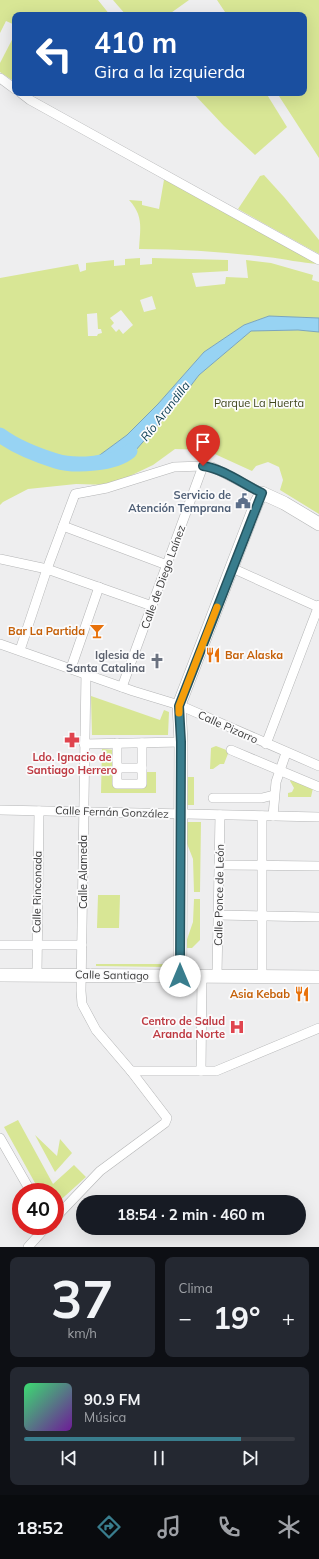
<!DOCTYPE html>
<html lang="es">
<meta charset="utf-8">
<style>
:root{--surface:#171b24;--page:#242831;--text:#f1f3f6;--muted:#9ea1a6;--line:#363941;--accent:#397d8d}
body{margin:0;font-family:Mulish,sans-serif;background:var(--page);color:var(--text);height:100vh;display:flex;flex-direction:column;font-size:15px;white-space:nowrap}
*{box-sizing:border-box;margin:0}
p{font-size:13px;color:var(--muted)}
.icon{flex:none;width:22px;height:22px;fill:none;stroke:currentColor;stroke-width:2;stroke-linecap:round;stroke-linejoin:round}
.map{position:relative;height:1247px;overflow:hidden}
.details{display:flex;flex-direction:column;gap:10px;padding:10px;background:#0d0f14;flex:1}
.details>*{flex:none}
.banner{position:absolute;left:12px;top:12px;width:295px;height:84px;border-radius:8px;box-shadow:0 4px 16px #0002;background:#1a4fa0;color:#fff;overflow:hidden}
.speed{position:absolute;left:12px;top:1183px;display:flex;gap:8px;font-size:20px;font-weight:700;text-align:center}
.speed>*{display:grid;place-content:center;width:52px;height:52px;border-radius:50%;background:var(--surface);box-shadow:0 4px 16px #0002;line-height:1}
.speed .limit{border:6px solid #d22;background:#fff;color:#111}
.pin{position:absolute;display:grid;place-items:center;width:34px;height:34px;color:#fff;margin:-41px -17px;border-radius:50% 50% 50% 0;rotate:-45deg;box-shadow:0 0 4px #0007}
.pin .icon{rotate:45deg}
.me{position:absolute;width:44px;margin:-22px;rotate:0deg;stroke-linejoin:round;filter:drop-shadow(0 0 3px #0008)}
.turn{display:flex;align-items:center;gap:14px;height:84px;padding:0 16px;font-size:18px}
.turn .icon{width:52px;height:52px;stroke-width:2.5}
.turn b{display:block;font-size:28px;line-height:34px}
.big{font-size:30px;font-weight:700;line-height:1.1}
.details .card{flex:1;display:flex;flex-direction:column;justify-content:center;gap:6px;min-width:0;padding:0 14px;border-radius:8px;background:var(--page)}
.details .dial{align-items:center;gap:0}
.dial b{font-size:52px;line-height:1}
.song{display:flex;align-items:center;gap:12px}
.cover{width:48px;height:48px;border-radius:6px;background:linear-gradient(135deg,hsl(140 70% 55%),hsl(280 70% 35%))}
.played{height:4px;border-radius:2px;background:linear-gradient(90deg,var(--accent) 80%,var(--line) 80%)}
.keys{display:flex;justify-content:space-around;direction:ltr}
.heat{display:flex;justify-content:space-between;align-items:center;font-size:22px;direction:ltr}
.details .tiles{flex:1;display:grid;gap:10px;grid-template-columns:1fr 1fr}
.card:last-child{grid-column:span 2}
.trip{position:absolute;left:76px;top:1195px;width:230px;height:40px;border-radius:20px;background:var(--surface);box-shadow:0 4px 16px #0002;font-weight:700;line-height:40px;text-align:center}
.dock{display:flex;height:64px;justify-content:space-around;align-items:center;background:#090b0e;color:var(--muted)}
.dock .icon{width:28px;height:28px}
.dock .on{color:var(--accent)}
.dock b{font-size:18px;color:var(--text)}
.map>svg:first-child{display:block}
.green{fill:#d8e695;fill-rule:evenodd}
.water{fill:#97d3f3;stroke:#7ba5bb}
.lines{fill:none;stroke-linecap:round;stroke-linejoin:round}
.river{stroke:#97d3f3;stroke-width:15}
.street-casing{stroke:#b4b5b6;stroke-width:10}
.secondary-casing{stroke:#b4b5b6;stroke-width:14}
.street{stroke:#fff;stroke-width:9}
.secondary{stroke:#fff;stroke-width:13}
.route-casing{stroke:#25515c;stroke-width:10}
.route{stroke:#397d8d;stroke-width:7}
.slow{stroke:#f59e0b;stroke-width:7}
.labels{text-anchor:middle;dominant-baseline:central;stroke-width:3.5;stroke-linejoin:round;paint-order:stroke}
.park-label{font-size:11px;fill:#40461c;stroke:#fbfbfc}
.service-label{font-size:11px;font-weight:bold;fill:#4e5e75;stroke:#fbfbfc;text-anchor:end}
.street-label{font-size:11px;fill:#393939;stroke:#fbfbfc}
.food-label{font-size:11px;font-weight:bold;fill:#c56008;stroke:#fbfbfc;text-anchor:end}
.worship-label{font-size:11px;font-weight:bold;fill:#5b616d;stroke:#fbfbfc;text-anchor:end}
.health-label{font-size:11px;font-weight:bold;fill:#be3a42;stroke:#fbfbfc}
.water-label{font-size:12px;font-style:italic;fill:#104156;stroke:#fbfbfc}
</style>
<div class="map">
<svg width="319" height="1247" viewBox="0 0 319 1247">
<rect width="100%" height="100%" fill="#eeeeef"/>
<g class="green">
<path d="M0,0h98l12,15h-95v10l-9,-4 -6,12z"/>
<path d="M113,0h76l-21,15h-42z"/>
<path d="M217,0h102v158l-42,-65h27v-78h-77z"/>
<path d="M15,34v48l-15,-10v-9z"/>
<path d="M193,93h73l21,34 -32,28 -31,-29z"/>
<path d="M165,174l154,90c-18,-1 -34,-5 -52,-7 -42,-5 -85,-8 -128,-8 1,-20 5,-33 -10,-49l13,1v4l17,4z"/>
<path d="M264,175l20,22 35,43v14l-81,-45 22,-33z"/>
<path d="M140,258v7l12,-1v-6l76,2v11l-36,2 4,14 29,-3 1,-7 22,1 -2,-18 25,3 42,12 -1,5 7,2v36l-50,-2 -25,9 -40,27 -46,52 -31,31 -34,25 42,-9 44,-50 20,-26 52,-44 47,-1 21,2v182l-39,-24 3,-10 -4,-13 -11,-5 -12,4 -4,5 -46,-21 -31,-1 -22,16 -42,20 -35,-1 -48,5 -25,13 -3,3v-227l78,-14 2,8 6,-2v-7l28,-3v6l11,-1v-6zM152,296l4,13 -12,3 -4,-12zM121,310l12,15 -10,9 -4,-5 -3,3 -5,-6 3,-3 -4,-5zM97,313l1,16h3l1,4 -4,1 -1,2h-9l-1,-22z"/>
<path d="M91,696l69,24 4,-10 5,2 -1,23h-76z"/>
<path d="M216,746l13,5 -5,13h-4l-7,5h-3l1,-21z"/>
<path d="M102,749l14,1v34h26v-12h14v21h-55z"/>
<rect x="185" y="777" width="9" height="28"/>
<path d="M292,779l21,9 -2,9h-23v-4l4,-1 2,-4 -4,-7z"/>
<path d="M185,822h16l-1,70h-6l-1,-33 -7,-18z"/>
<path d="M98,895h22l-1,33h-22z"/>
<path d="M194,899h6v41l-8,8h-8l9,-26z"/>
<path d="M96,964h71v3l-71,-1z"/>
<path d="M18,1120l35,64 21,-19 12,12 -31,28v-13h-15l-36,-65z"/>
<path d="M35,1135l22,21 3,-17 12,14 -17,19z"/>
</g>
<path class="water" d="M269,316l50,2v14l-21,-2 -47,1 -52,44 -20,26 -44,50 -22,9 -18,3 -2,-3 34,-25 31,-31 46,-52 40,-27z"/>
<g class="lines">
<path class="river" d="M0,435c16,12 37,20 56,26 19,6 59,3 74,-10"/>
<g class="street-casing">
<g id="street">
<path d="M0,78l15,11"/>
<path d="M21,93l9,7 289,160"/>
<path d="M63,526l104,39"/>
<path d="M0,559l47,10 28,-75 32,-6 67,-21 29,-1 9,1 10,5 40,21"/>
<path d="M232,568l86,39"/>
<path d="M0,644l133,47 46,14 140,61"/>
<path d="M20,650l27,-81 105,37"/>
<path d="M71,668l28,-81"/>
<path d="M122,687l81,-221"/>
<path d="M117,743v41h25v-41"/>
<path d="M84,744l97,-2"/>
<path d="M266,744l53,-139"/>
<path d="M231,750l88,37"/>
<path d="M117,768h25"/>
<path d="M213,798h49l12,-3"/>
<path d="M0,810l319,7"/>
<path d="M273,816l3,-34 10,-29"/>
<path d="M219,865l100,1"/>
<path d="M218,915l101,2"/>
<path d="M0,945h82"/>
<path d="M37,974l2,-163"/>
<path d="M217,975l3,-160"/>
<path d="M262,976v-160"/>
<path d="M131,1071h85l103,-43"/>
<path d="M201,1071l1,-96"/>
<path d="M0,1138l31,54"/>
<path d="M55,1218l45,-47 65,-48 2,-5 -36,-47 -35,-41 -14,-26 -1,-13 5,-318"/>
<path d="M28,1247l19,-21"/>
</g>
</g>
<g class="secondary-casing">
<g id="secondary">
<path d="M0,975l319,2"/>
<path d="M180,976l1,-234 -2,-37 78,-203 5,-9 22,10 35,21"/>
</g>
</g>
<use href="#street" class="street"/>
<use href="#secondary" class="secondary"/>
</g>
<g class="lines">
<g class="route-casing">
<path id="route" d="M180,976l1,-234 -2,-36 83,-213c-19,-9 -38,-24 -59,-27"/>
</g>
<use href="#route" class="route"/>
<path class="slow" d="M179,713v-7l38,-99"/>
</g>
<defs>
<g id="civic-bare" transform="scale(1.2)"><path d="M-.6-6.5H3V-4.5H.6V-3L4-1V1h2V6H-6V1h2V-1L-.6-3ZM-1.2 2.5V6h2.4V2.5Z" fill="#5c6f8a" stroke="#fbfbfc" stroke-width="2.5" paint-order="stroke"/></g>
<g id="bar-bare" transform="scale(1.2)"><path d="M-6-5H6L.8 .8V4.5H3.5V6h-7V4.5H-.8V.8Z" fill="#e8710a" stroke="#fbfbfc" stroke-width="2.5" paint-order="stroke"/></g>
<g id="restaurant-bare" transform="scale(1.2)"><path d="M-5-6h1v4h1v-4h1v4h1v-4h1v5L-1.5 .5V6h-2V.5L-5-1ZM5-6V6H3V1.5H1.5Q1.5-4 5-6Z" fill="#e8710a" stroke="#fbfbfc" stroke-width="2.5" paint-order="stroke"/></g>
<g id="church-bare" transform="scale(1.2)"><path d="M-1.2-6h2.4v3.5h3.3v2.4h-3.3V6h-2.4V-.1h-3.3v-2.4h3.3Z" fill="#6b7280" stroke="#fbfbfc" stroke-width="2.5" paint-order="stroke"/></g>
<g id="pharmacy-bare" transform="scale(1.2)"><path d="M-2-6h4v4h4v4h-4v4h-4v-4h-4v-4h4Z" fill="#e0444e" stroke="#fbfbfc" stroke-width="2.5" paint-order="stroke"/></g>
<g id="hospital-bare" transform="scale(1.2)"><path d="M-5-5h3v3.5h4V-5h3V5h-3V1.5h-4V5h-3Z" fill="#e0444e" stroke="#fbfbfc" stroke-width="2.5" paint-order="stroke"/></g>
</defs>
<g fill-rule="evenodd">
<use href="#civic-bare" x="243" y="501"/>
<use href="#bar-bare" x="97" y="631"/>
<use href="#restaurant-bare" x="213" y="655"/>
<use href="#church-bare" x="157" y="661"/>
<use href="#pharmacy-bare" x="72" y="740"/>
<use href="#restaurant-bare" x="302" y="994"/>
<use href="#hospital-bare" x="237" y="1027"/>
</g>
<g class="labels">
<g class="park-label">
<text x="259" y="403">Parque La Huerta</text>
</g>
<g class="service-label">
<text x="231" y="495">Servicio de<tspan x="231" dy="13">Atención Temprana</tspan></text>
</g>
<g class="street-label">
<text transform="translate(163 577) rotate(-70)">Calle de Diego Laínez</text>
<text transform="translate(228 727) rotate(24)">Calle Pizarro</text>
<text transform="translate(112 812) rotate(2)">Calle Fernán González</text>
<text transform="translate(83 872) rotate(-90)">Calle Alameda</text>
<text transform="translate(37 892) rotate(-89)">Calle Rinconada</text>
<text transform="translate(219 895) rotate(-89)">Calle Ponce de León</text>
<text transform="translate(112 975) rotate(1)">Calle Santiago</text>
</g>
<g class="food-label">
<text x="85" y="631">Bar La Partida</text>
<text x="225" y="655" text-anchor="start">Bar Alaska</text>
<text x="290" y="994">Asia Kebab</text>
</g>
<g class="worship-label">
<text x="145" y="655">Iglesia de<tspan x="145" dy="13">Santa Catalina</tspan></text>
</g>
<g class="health-label">
<text x="72" y="757">Ldo. Ignacio de<tspan x="72" dy="13">Santiago Herrero</tspan></text>
<text x="225" y="1021" text-anchor="end">Centro de Salud<tspan x="225" dy="13">Aranda Norte</tspan></text>
</g>
<g class="water-label">
<text transform="translate(165 411) rotate(-52)">Río Arandilla</text>
</g>
</g>
</svg>
<div class="speed"><div class="limit">40</div></div>
<div class="pin" style="left:203px;top:466px;background:#d93025"><svg class="icon" aria-label="arrive" viewBox="0 0 24 24"><path d="M6 21V4h12l-3 4 3 4H6"/></svg></div>
<svg class="me" style="left:180px;top:976px" viewBox="-20 -20 40 40"><circle r="19" fill="#fff"/><path d="M0-13L10 11 0 6-10 11z" fill="#397d8d"/></svg>
<div class="trip">18:54 · 2 min · 460 m</div>
<div class="banner">
<div class="turn"><svg class="icon" aria-label="left" viewBox="0 0 24 24"><path d="M17 20v-9H6M10 6l-5 5 5 5"/></svg><div><b>410 m</b>Gira a la izquierda</div></div>
</div>
</div>
<section class="details">
<div class="tiles">
<div class="card dial"><b>37</b><p>km/h</p></div>
<div class="card"><p>Clima</p>
<div class="heat"><a>−</a><b class="big">19°</b><a>+</a></div>
</div>
<div class="card">
<div class="song"><i class="cover"></i><div><b>90.9 FM</b><p>Música</p></div></div>
<div class="played"></div>
<div class="keys"><svg class="icon" aria-label="previous" viewBox="0 0 24 24"><path d="M18 5L8 12l10 7zM5 5v14"/></svg><svg class="icon" aria-label="pause" viewBox="0 0 24 24"><path d="M8 5v14M16 5v14"/></svg><svg class="icon" aria-label="next" viewBox="0 0 24 24"><path d="M6 5l10 7-10 7zM19 5v14"/></svg></div>
</div>
</div>
</section>
<nav class="dock">
<b>18:52</b>
<svg class="icon on" aria-label="directions" viewBox="0 0 24 24"><path d="M12 3l9 9-9 9-9-9zM9 14v-3h6M13 9l2 2-2 2"/></svg>
<svg class="icon" aria-label="music" viewBox="0 0 24 24"><path d="M9 18V5l10-2v13"/><circle cx="6" cy="18" r="3"/><circle cx="16" cy="16" r="3"/></svg>
<svg class="icon" aria-label="phone" viewBox="0 0 24 24"><path d="M5 4h4l2 5-3 2q2 4 5 5l2-3 5 2v4C11 20 4 13 5 4z"/></svg>
<svg class="icon" aria-label="climate" viewBox="0 0 24 24"><path d="M12 3v18M4 7l16 10M4 17L20 7"/></svg>
</nav>
